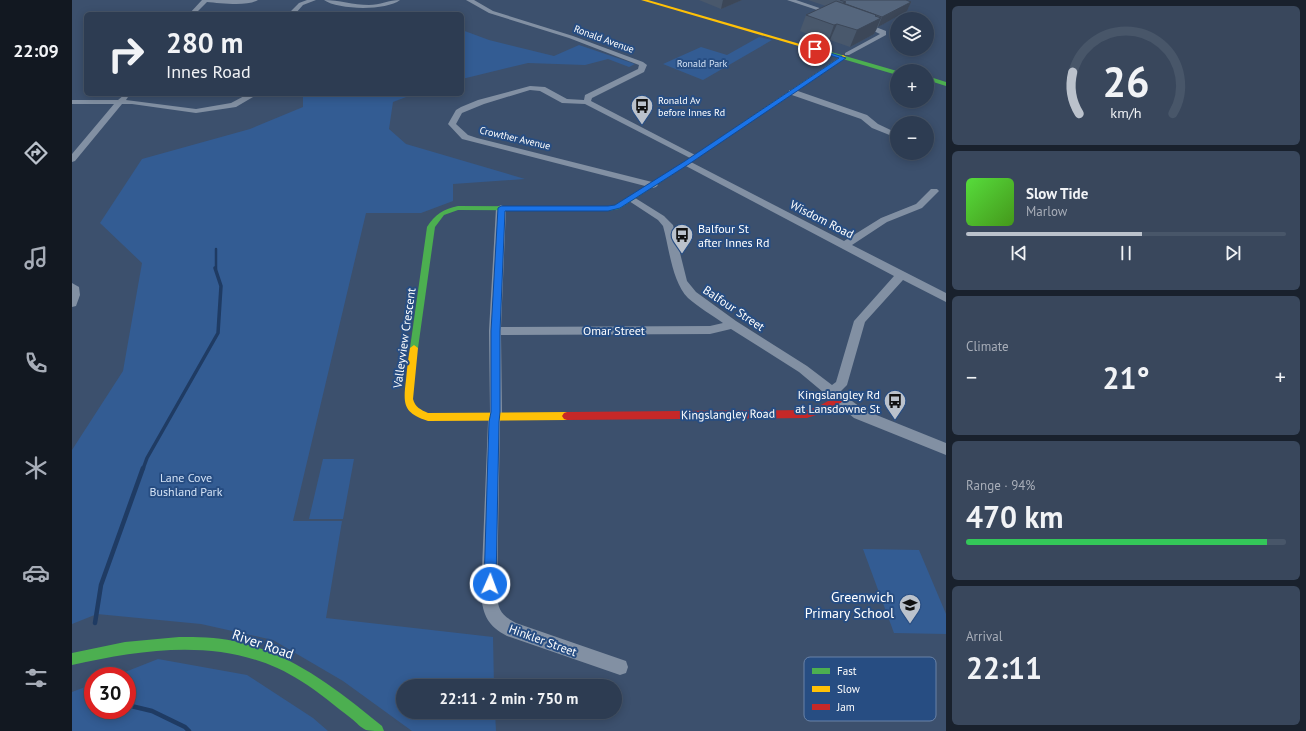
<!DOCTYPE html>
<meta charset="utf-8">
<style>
:root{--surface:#2d3c52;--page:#39475c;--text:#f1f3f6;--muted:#a7adb8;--line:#485669;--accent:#bbc2cc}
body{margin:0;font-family:"PT Sans",sans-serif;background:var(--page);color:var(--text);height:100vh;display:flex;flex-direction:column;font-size:15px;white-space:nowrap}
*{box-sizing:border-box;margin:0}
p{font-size:13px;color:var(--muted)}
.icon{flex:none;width:22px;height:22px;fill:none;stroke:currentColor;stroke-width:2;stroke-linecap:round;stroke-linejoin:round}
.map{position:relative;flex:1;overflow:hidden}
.side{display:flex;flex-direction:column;gap:6px;padding:6px;background:#19212d;width:360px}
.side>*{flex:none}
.hud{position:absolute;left:12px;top:12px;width:380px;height:84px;border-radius:6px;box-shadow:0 2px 10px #0003,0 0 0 1px var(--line);background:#2d3c52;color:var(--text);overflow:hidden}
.tools{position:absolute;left:818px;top:12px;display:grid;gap:8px}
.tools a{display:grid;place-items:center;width:44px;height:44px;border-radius:50%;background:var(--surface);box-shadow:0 2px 10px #0003,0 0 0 1px var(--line);font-size:20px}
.speed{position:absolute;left:12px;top:667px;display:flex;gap:8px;font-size:20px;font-weight:700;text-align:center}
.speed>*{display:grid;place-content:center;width:52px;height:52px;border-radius:50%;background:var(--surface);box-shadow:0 2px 10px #0003,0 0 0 1px var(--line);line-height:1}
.speed .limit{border:6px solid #d22;background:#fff;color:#111}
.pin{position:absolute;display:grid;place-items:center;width:34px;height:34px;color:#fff;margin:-17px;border:2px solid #fff;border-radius:50%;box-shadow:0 1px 4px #0007}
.me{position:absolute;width:44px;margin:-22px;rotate:2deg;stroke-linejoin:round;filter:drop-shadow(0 0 3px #0008)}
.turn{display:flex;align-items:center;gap:14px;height:84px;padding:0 16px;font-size:18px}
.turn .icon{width:52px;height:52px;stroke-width:2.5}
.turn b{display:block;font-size:28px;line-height:34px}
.big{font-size:30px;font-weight:600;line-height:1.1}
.side .tile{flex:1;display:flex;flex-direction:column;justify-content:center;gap:6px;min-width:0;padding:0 14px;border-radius:6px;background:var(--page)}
.side .dial{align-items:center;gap:0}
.dial svg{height:104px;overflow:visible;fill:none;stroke:var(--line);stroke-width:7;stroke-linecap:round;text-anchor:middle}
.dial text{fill:var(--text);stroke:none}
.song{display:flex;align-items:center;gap:12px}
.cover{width:48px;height:48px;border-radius:6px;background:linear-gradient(135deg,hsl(110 70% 55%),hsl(100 70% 35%))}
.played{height:4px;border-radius:2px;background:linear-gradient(90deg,var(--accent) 55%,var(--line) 55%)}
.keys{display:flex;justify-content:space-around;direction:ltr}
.heat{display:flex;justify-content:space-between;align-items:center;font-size:22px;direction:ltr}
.charge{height:6px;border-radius:3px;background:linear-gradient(90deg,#34c759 94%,var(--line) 0)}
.trip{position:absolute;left:324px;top:679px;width:226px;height:40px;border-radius:20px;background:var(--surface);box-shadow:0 2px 10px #0003,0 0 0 1px var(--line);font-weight:600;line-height:40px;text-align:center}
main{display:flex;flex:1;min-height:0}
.menu{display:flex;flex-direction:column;width:72px;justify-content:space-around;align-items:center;background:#121821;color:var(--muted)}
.menu .icon{width:28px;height:28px}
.menu .selected{color:var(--accent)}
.menu b{font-size:18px;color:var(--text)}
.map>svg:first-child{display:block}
.green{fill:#335c93}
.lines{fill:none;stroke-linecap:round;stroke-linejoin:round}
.stream-far2{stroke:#1f3b63;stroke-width:2.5}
.stream-far1{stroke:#1f3b63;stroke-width:3.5}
.stream{stroke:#1f3b63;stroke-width:4.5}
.street{fill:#8290a3;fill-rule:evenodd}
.fast{fill:#4caf50;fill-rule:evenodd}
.slow{fill:#ffc107;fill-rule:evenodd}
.jam{fill:#c62828;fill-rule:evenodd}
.wall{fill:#49586c}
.shaded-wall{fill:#3c4758}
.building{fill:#55667d;stroke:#3c4758}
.route{fill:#1a73e8;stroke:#114b97}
.labels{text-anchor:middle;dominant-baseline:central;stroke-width:4;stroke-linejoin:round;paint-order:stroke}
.far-street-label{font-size:10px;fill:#fff;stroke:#274d82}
.far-park-label{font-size:10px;fill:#d3e2f5;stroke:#274d82}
.far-poi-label{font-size:10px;fill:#fff;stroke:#274d82;text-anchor:start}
.street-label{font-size:12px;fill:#fff;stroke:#274d82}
.poi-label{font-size:12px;fill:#fff;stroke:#274d82;text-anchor:start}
.park-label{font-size:12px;fill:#d3e2f5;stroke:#274d82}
.near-poi-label{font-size:14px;fill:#fff;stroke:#274d82;text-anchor:end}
.near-street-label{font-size:14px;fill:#fff;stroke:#274d82}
.key{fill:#274d82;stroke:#6882a8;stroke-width:1}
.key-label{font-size:11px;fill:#fff}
</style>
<main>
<nav class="menu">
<b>22:09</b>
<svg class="icon selected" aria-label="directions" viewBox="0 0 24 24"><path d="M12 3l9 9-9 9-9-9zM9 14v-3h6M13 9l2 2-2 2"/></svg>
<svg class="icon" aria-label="music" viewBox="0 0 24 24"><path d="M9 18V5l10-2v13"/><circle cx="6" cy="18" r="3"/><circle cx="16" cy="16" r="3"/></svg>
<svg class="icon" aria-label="phone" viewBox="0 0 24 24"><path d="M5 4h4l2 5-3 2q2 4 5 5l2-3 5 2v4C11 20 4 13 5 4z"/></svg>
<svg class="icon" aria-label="climate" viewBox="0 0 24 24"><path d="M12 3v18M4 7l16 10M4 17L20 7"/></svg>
<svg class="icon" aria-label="car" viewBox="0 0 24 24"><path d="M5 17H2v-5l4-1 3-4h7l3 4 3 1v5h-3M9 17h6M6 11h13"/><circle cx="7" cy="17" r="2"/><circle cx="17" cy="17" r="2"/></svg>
<svg class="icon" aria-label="filters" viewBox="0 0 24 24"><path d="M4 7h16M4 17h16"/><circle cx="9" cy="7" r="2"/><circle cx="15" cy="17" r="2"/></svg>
</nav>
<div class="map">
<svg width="874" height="731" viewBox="0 0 874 731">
<rect width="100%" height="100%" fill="#3c506d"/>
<g class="green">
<path d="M390,30l27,10 65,16 25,-11 56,19 -6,3 -21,-8 -23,6 -57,-2 -66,16z"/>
<path d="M687,37l13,3 -69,40 -40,-16 38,-17 26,8z"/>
<path d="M231,94h111l-21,8 -4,27 17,15 119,35 -72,5v17l-32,12h-55l-73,308h49l-16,97 167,19 1,49h-91v26h92l1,19h-84l-69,-50 -70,-41 -72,-16 -104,-10 -25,10v-174l51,-79 19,-108 -42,-40 42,-64 108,-30 53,-22z"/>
<path d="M251,459h31l-11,60h-34z"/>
<path d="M791,549l56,1 27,64v20l-52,-1z"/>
<path d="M86,659l89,16 66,43 15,13h-256v-39l21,-8v26h34v-34h-12z"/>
</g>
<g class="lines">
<path class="stream-far2" d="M144,269v-20"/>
<path class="stream-far1" d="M71,469l4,-11 71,-125 3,-47 -6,-18"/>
<g class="stream">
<path d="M23,623l6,-38 42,-117"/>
<path d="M55,705l25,6 33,16 4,4"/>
</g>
<g class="street">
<path d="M130,0h56c-11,7 -38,3 -51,2l-12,12h-6z"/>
<path d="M235,0h9l-13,5 -8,9h-7l11,-11z"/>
<path d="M252,0c15,0 29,5 45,5 11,0 20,-5 31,-5 -14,11 -62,10 -76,0z"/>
<path d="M394,0h8l19,11 80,25 70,26 4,3 -3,7 -52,26 -1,3 108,56 -4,3 -3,-1 -107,-55 -23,-1 -22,-12 -10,-1 -46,14 -22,9 -6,11 12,11 9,3 179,45 2,2 -2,2 -3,1 -191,-49 -14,-15 8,-14 5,-3 17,-7 52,-14 15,1 22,12 17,1 1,-5 53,-26 1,-4 -70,-27 -80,-25z"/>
<path d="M715,0h9l41,14 -5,1z"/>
<path d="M787,22h4l23,9v4l-37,20h-4v-2l35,-19 -21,-10z"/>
<path d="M717,90h6l72,25 11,9 19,9v5l-25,-10 -11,-9 -72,-25z"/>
<path d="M176,94h10l-22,13 -40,6 -64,-9h-10l-47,57 -3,1v-8l42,-50h-42v-4h46l6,-5 4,2 -2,3 70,9 35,-6z"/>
<path d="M615,160l157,81 37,-23 35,-14 15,-15h6l2,2 -17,17 -35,14 -35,23 94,48v9l-43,-22 -38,42 -18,63 -7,7 24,18 82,33v12l-92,-37 -55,-46 -68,-43 -21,5 -209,1 1,77 -2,10 -3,172c1,16 4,21 19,29l110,38 2,6 -2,6 -6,2 -113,-39c-19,-10 -24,-20 -26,-42l7,-172 2,-10 -1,-81 7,-123 5,-3 5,3 -5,119 209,-1 13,-3c-11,-8 -25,-16 -35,-25 -16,-16 -19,-51 -25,-72l-5,-6 -29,-19 -2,-2 5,-3 32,20 9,9 14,56 9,11 40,29 71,45 25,19 4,-3 18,-61 40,-45 -210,-111 -1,-2z"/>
<path d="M0,283l7,4 1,8 -4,11 -4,1z"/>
</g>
<g class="fast">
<path d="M749,49l76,22v4l-78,-23 -1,-1z"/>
<path d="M855,76l19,6v4l-19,-6z"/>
<path d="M596,173l3,2 -1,1 -51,33 -11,2 -150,-1 -14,5 -9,12 -17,121 -1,2h-6l-1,-2 17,-121c8,-13 17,-18 31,-21l150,1 7,-2z"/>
<path d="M107,637c18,0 37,0 55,4 56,12 100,46 143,81l5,4 2,5c-5,0 -14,0 -18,-1 -5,-2 -10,-8 -14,-11 -17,-13 -33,-27 -51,-38 -70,-45 -153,-33 -229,-16v-12l53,-11z"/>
</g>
<g class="slow">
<path d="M569,0h7l176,51 -5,1z"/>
<path d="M771,55l3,2 -1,1 -175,118 -2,1 -3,-2z"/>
<path d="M342,345l4,3 -5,51c2,8 8,11 15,14l139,-1 3,1 2,3 -2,3 -3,1 -139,1c-25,-8 -25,-17 -22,-41 1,-11 2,-21 4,-32z"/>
</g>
<path class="jam" d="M767,395l3,1 2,3 -2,3 -17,10 -18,6 -240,2 -3,-1 -2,-3 2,-3 3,-1 240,-2 12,-4z"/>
</g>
<g class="wall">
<path d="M627,0h43l-21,9z"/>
<path d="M736,0h98l5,2 -4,9 -29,16 -4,7 -24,13 -20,-7 -2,2 -28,-11 6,-16 20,-9z"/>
</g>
<g class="shaded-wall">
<path d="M651,0h19l-21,9z"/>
<path d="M839,2l-4,9 -29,16 4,-10z"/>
<path d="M804,15l-3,7 8,-4 -7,16 -24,13 7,-17z"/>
<path d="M765,24l-7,16 -2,2 6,-17z"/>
</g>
<g class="building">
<path d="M768,0h66l5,2 -29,15 -39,-14 3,-1z"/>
<path d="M764,1l40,14 -1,1 6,2 -24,12 -20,-6 -3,1 -28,-10z"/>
</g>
<path class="route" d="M743,48l31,10 -157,106 -69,44 -12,3h-103l-5,120v81l-1,10 -3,162 -2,4 -4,2 -4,-2 -2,-4 5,-162 2,-10v-81l7,-123 3,-2h107l7,-1 70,-44 154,-103 -26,-8v-1z"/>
<defs>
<g id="bus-pin" transform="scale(1.15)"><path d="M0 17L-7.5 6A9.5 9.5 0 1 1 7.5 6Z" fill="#bbc2cc" stroke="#274d82"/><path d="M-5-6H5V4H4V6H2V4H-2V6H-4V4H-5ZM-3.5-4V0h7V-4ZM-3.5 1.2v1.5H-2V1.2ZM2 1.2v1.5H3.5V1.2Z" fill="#111"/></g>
<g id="school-pin" transform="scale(1.15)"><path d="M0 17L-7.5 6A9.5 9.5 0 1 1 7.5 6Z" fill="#bbc2cc" stroke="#274d82"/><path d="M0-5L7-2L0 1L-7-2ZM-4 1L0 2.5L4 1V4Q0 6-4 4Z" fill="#111"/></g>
</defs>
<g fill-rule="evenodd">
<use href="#bus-pin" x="570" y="106"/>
<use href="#bus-pin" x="610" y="235"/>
<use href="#bus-pin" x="823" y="401"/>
<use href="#school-pin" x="838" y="605"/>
</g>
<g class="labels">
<g class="far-street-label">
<text transform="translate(532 39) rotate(20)">Ronald Avenue</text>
<text transform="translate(443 138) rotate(13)">Crowther Avenue</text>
</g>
<g class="far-park-label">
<text x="630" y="63">Ronald Park</text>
</g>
<g class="far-poi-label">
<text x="586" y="100">Ronald Av<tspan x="586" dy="12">before Innes Rd</tspan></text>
</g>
<g class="street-label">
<text transform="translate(750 219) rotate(27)">Wisdom Road</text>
<text transform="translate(662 308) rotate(34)">Balfour Street</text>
<text x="542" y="330">Omar Street</text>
<text transform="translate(332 338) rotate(-82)">Valleyview Crescent</text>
<text transform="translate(656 414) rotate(-1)">Kingslangley Road</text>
<text transform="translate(471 640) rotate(20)">Hinkler Street</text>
</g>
<g class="poi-label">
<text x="626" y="228">Balfour St<tspan x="626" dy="14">after Innes Rd</tspan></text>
<text x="808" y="394" text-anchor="end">Kingslangley Rd<tspan x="808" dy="14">at Lansdowne St</tspan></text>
</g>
<g class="park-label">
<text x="114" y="477">Lane Cove<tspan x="114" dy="14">Bushland Park</tspan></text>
</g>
<g class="near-poi-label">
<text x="822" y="597">Greenwich<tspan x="822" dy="16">Primary School</tspan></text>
</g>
<g class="near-street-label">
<text transform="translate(191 644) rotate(19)">River Road</text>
</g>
</g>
<rect x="732" y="657" width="132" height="64" rx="6" class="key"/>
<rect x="740" y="668" width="18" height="6" fill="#4caf50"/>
<rect x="740" y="686" width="18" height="6" fill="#ffc107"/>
<rect x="740" y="704" width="18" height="6" fill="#c62828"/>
<g class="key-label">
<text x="765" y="675">Fast</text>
<text x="765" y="693">Slow</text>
<text x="765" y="711">Jam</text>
</g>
</svg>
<div class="tools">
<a><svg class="icon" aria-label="layers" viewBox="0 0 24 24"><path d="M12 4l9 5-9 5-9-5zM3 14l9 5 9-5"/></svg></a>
<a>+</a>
<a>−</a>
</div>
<div class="speed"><div class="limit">30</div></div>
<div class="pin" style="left:743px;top:49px;background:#d93025"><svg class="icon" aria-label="arrive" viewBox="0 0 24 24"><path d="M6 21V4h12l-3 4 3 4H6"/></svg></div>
<svg class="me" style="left:418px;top:584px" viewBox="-20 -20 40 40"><circle r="17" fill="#1a73e8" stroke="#fff" stroke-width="3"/><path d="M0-11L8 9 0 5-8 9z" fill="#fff"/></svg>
<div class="trip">22:11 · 2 min · 750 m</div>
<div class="hud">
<div class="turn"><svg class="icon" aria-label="right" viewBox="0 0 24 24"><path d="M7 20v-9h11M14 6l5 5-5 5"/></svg><div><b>280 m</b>Innes Road</div></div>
</div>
</div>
<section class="side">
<div class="tile dial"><svg viewBox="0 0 100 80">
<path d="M14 69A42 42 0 1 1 86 69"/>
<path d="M14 69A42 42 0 0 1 9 37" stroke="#bbc2cc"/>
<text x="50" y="56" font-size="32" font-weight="700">26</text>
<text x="50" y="72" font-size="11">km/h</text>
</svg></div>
<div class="tile">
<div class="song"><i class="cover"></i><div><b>Slow Tide</b><p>Marlow</p></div></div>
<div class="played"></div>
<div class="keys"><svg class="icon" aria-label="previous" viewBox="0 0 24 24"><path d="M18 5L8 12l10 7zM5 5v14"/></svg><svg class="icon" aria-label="pause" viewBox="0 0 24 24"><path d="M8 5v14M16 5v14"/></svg><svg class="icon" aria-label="next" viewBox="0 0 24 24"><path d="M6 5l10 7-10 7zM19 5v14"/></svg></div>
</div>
<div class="tile"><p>Climate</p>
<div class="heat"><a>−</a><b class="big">21°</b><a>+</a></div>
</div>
<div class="tile"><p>Range · 94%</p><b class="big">470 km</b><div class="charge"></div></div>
<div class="tile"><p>Arrival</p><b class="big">22:11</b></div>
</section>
</main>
